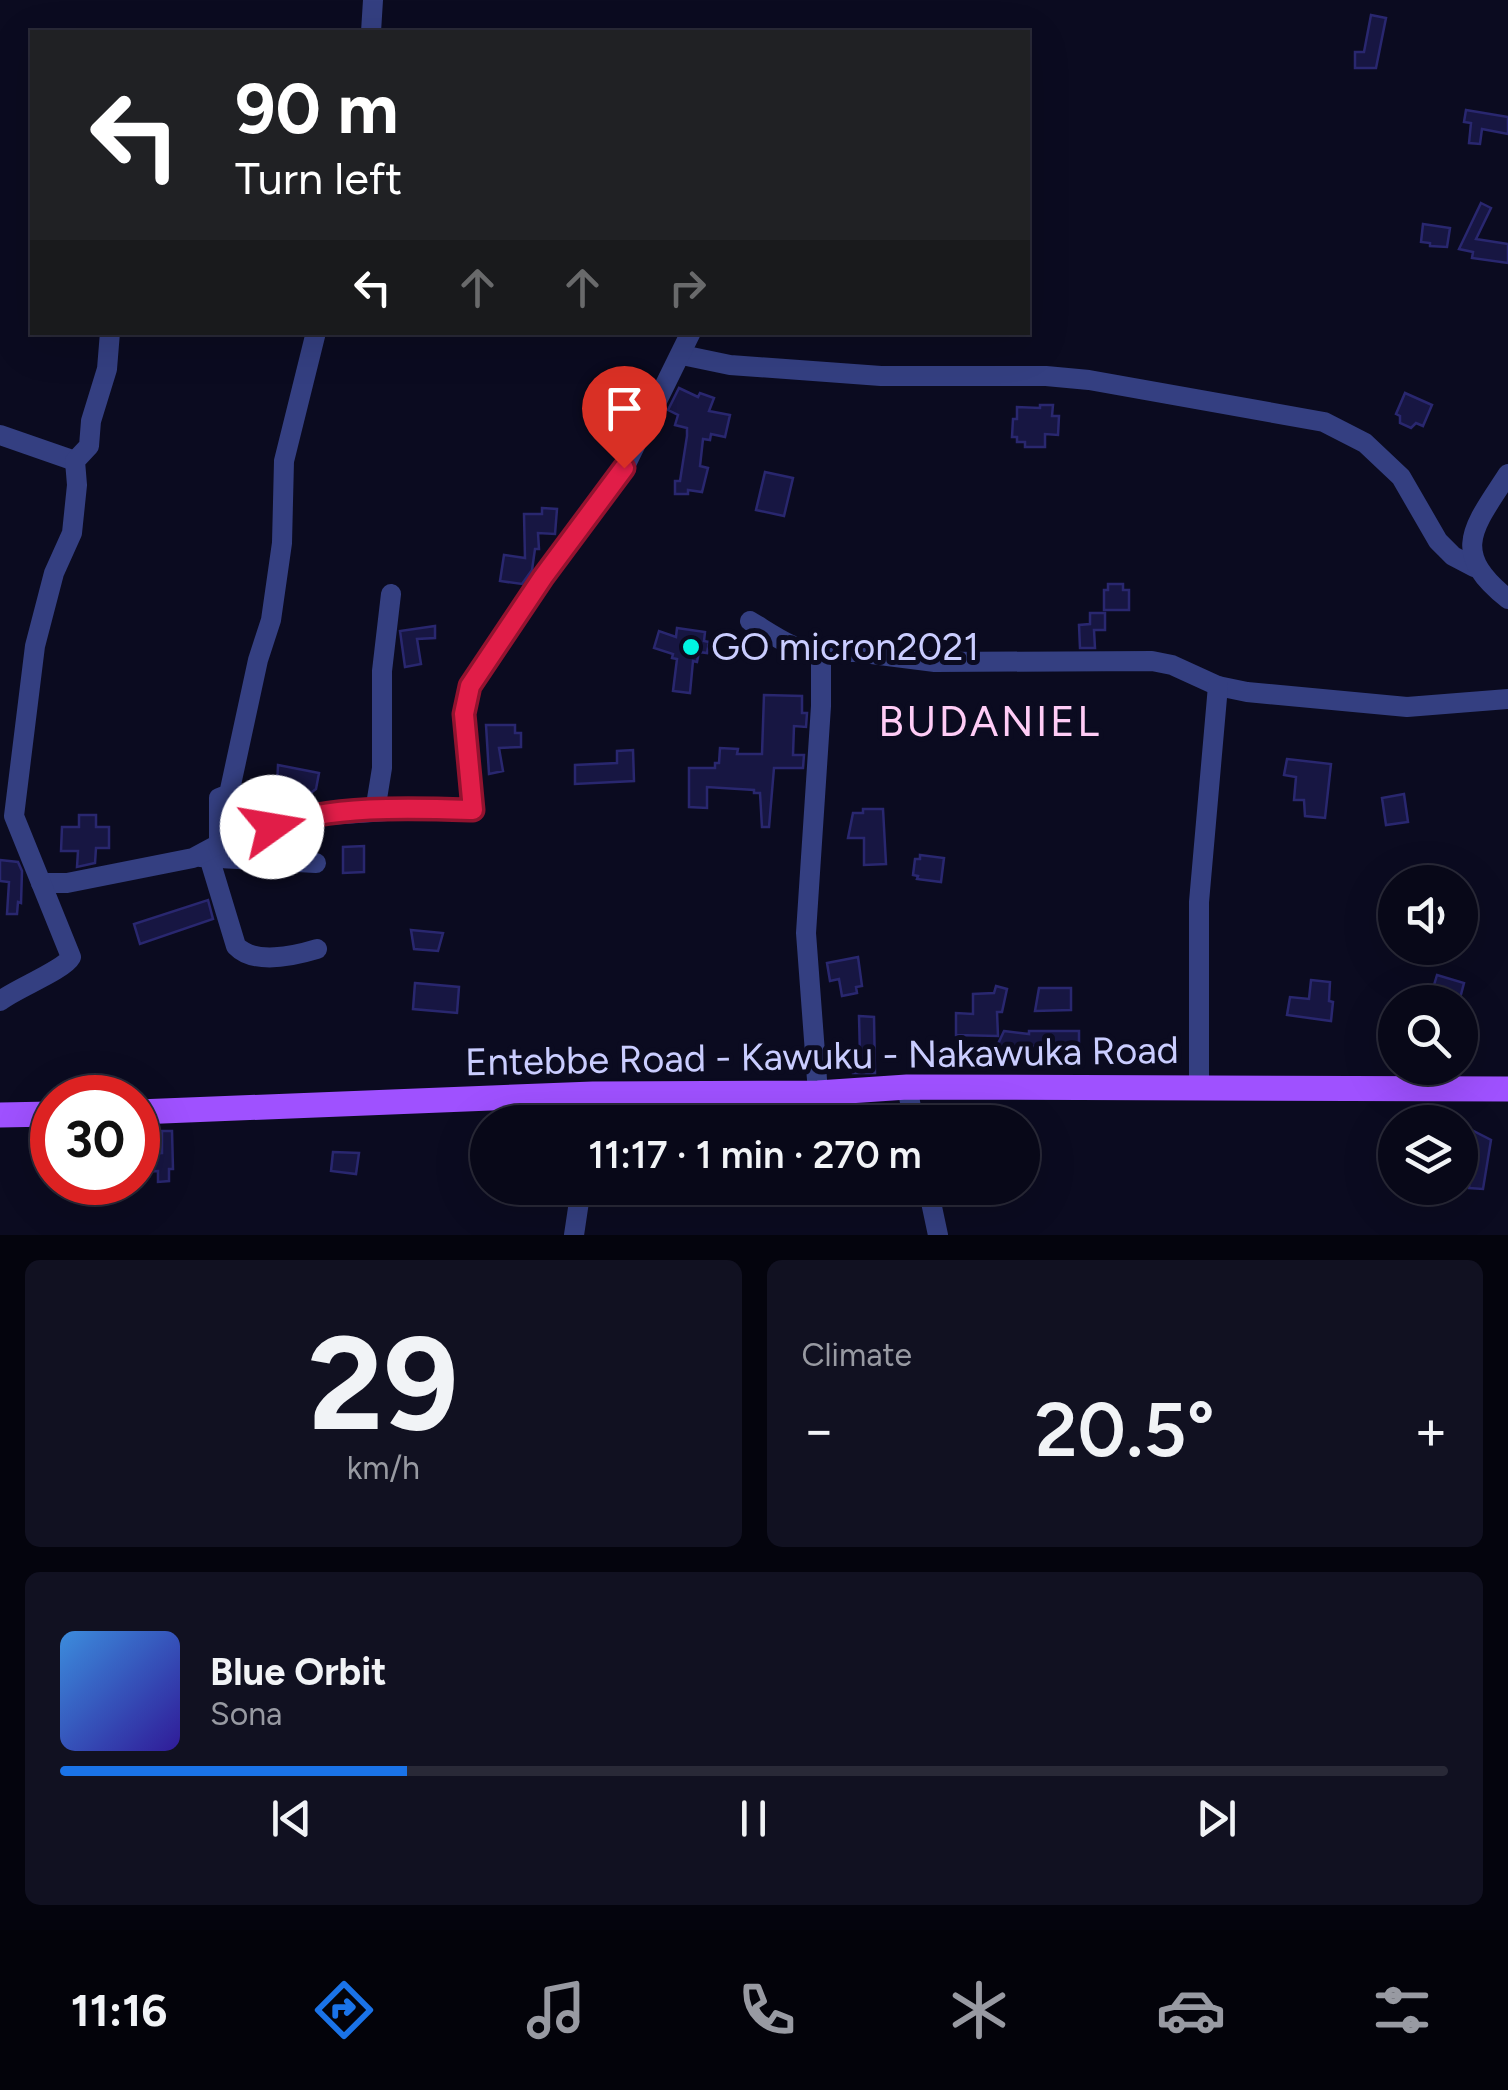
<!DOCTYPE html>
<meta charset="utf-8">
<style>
:root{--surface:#080818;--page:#111121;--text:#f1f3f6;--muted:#989aa2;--line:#292937;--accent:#1a73e8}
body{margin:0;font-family:Figtree,sans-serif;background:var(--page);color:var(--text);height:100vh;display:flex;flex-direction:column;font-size:38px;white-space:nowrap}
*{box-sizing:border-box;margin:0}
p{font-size:32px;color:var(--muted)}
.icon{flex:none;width:55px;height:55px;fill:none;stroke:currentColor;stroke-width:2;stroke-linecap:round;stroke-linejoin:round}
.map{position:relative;height:1235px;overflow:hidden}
.drawer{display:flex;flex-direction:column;gap:25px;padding:25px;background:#04040d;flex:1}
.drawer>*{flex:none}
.guide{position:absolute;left:30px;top:30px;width:1000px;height:305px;border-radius:0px;box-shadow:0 10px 40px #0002,0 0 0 2px var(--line);background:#202124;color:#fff;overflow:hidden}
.buttons{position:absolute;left:1378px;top:865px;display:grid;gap:20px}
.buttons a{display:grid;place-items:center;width:100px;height:100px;border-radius:50%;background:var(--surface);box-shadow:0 10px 40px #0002,0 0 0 2px var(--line);font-size:50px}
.speed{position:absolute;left:30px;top:1075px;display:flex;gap:20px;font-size:50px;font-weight:700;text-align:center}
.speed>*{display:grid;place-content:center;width:130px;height:130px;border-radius:50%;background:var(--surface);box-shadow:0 10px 40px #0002,0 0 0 2px var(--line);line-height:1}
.speed .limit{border:15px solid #d22;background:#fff;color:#111}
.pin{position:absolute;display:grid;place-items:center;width:85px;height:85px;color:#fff;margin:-102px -42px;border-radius:50% 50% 50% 0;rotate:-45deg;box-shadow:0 0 10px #0007}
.pin .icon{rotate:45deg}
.me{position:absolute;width:110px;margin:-55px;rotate:77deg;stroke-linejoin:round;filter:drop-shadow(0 0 8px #0008)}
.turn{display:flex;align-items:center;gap:35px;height:210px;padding:0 40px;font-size:45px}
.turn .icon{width:130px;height:130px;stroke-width:2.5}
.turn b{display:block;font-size:70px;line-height:85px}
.lanes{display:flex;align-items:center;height:95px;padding:0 40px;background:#0003;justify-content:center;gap:50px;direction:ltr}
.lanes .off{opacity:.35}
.big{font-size:75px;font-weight:600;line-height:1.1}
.drawer .tile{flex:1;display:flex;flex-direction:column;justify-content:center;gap:15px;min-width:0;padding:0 35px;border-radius:15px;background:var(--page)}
.drawer .dial{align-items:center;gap:0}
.dial b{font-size:130px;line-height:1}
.song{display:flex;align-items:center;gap:30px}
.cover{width:120px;height:120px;border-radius:15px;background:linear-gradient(135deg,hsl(210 70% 55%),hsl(250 70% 35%))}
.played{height:10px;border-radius:5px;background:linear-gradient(90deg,var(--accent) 25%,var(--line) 25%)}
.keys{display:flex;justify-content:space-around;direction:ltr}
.heat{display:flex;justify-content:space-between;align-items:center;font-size:55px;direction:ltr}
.drawer .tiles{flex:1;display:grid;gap:25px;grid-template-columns:1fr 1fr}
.tile:last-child{grid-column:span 2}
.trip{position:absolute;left:470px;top:1105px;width:570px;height:100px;border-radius:50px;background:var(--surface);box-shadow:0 10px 40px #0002,0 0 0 2px var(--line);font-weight:600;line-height:100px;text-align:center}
.menu{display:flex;height:160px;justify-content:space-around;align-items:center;background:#03030a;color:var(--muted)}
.menu .icon{width:70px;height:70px}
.menu .selected{color:var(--accent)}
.menu b{font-size:45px;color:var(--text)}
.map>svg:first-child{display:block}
.building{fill:#171642;stroke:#29276f;stroke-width:2.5}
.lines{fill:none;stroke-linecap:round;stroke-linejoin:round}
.minor{stroke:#343f81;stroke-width:20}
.major{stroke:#9f51ff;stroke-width:25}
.route-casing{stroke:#92132f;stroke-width:25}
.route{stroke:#e11d48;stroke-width:18}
.poi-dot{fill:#00f5e2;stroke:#0b0b20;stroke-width:4}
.labels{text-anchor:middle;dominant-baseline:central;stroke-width:10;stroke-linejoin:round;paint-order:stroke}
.poi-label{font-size:38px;fill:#cacdff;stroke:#0b0b20;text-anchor:start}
.street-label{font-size:38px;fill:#cacdff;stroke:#0b0b20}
.quarter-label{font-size:42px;letter-spacing:2.5px;fill:#ffccf6;stroke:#0b0b20}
</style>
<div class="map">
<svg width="1508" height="1235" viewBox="0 0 1508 1235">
<rect width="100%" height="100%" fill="#0b0b20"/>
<g class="building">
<path d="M1371,15l15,3 -10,50h-21v-16h9z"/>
<path d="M1466,110l42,7v17l-26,-5 -2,15 -11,-1 2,-20 -7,-1z"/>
<path d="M1481,203l10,5 -15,31 32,5v19l-36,-5 1,-6 -14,-3z"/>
<path d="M1423,224l27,4 -3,19 -17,-1v-3l-9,-1z"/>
<path d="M679,388l19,9 2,-4 14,5 -5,13 21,4 -5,22 -14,-3 -1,6 -7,-1 -3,27 8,2 -6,24 -14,-2v4h-13v-13h5l7,-45v-8l-12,-3 3,-10 -10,-5z"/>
<path d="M1405,393l27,12 -9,21 -7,-3 -5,5 -11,-5v-7l-4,-2z"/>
<path d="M1040,405h13l-1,11h7l-1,19 -13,-1v13h-20v-5h-8v-5h-5l1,-18h4v-12l23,1z"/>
<path d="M765,472l28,6 -9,38 -28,-6z"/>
<path d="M542,508l15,1 -2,25 -17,-1 1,16h-4l-3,21 -10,14 -22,-3 4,-26 21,3 -1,-44h18z"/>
<path d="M1108,584h15v6h6v20h-25v-20h4z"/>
<path d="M1090,613h15v17h-11l1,18h-15l-1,-23 11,-1z"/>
<path d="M435,626v12l-18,1 4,25 -16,3 -5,-36z"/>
<path d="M677,628l28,4 -1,9 5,1 -2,11 -8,-1 -2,10 -4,-1 -3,32 -17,-2 4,-32 -5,-1 1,-4 -19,-6 5,-17 17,6z"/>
<path d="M764,695l38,1v17h5l-1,14 -12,-1 -1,29h11l-1,13h-29l-5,59h-7l-2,-34h-6v-3l-47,-3v21l-18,-1v-39h26v-5h4l1,-15 18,1 -1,5h25z"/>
<path d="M486,725h29v8h6v14l-22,1 4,23 -14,3z"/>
<path d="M633,750l1,31 -59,3v-19l42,-2v-12z"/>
<path d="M1287,759l44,5 -6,54 -20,-2 -1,-16h-10l2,-23 -12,-2z"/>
<path d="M278,765l41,8 -3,16 -4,3 -35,-4z"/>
<path d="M1404,794l4,28 -22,3 -4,-27z"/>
<path d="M863,809h20l3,55 -22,1v-27h-16l5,-25h10z"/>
<path d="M79,815h17v12h13v21h-13l-1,15 -18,4 1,-16h-17l1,-24h17z"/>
<path d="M364,846v26l-21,1v-26z"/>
<path d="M920,855l24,3 -3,24 -24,-3 1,-3 -5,-1 2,-16h5z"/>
<path d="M0,860l18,2 4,9 -1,32 -3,-1 -1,12h-10l2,-32 -9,-1z"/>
<path d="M208,900l5,19 -73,25 -6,-20z"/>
<path d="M411,930l32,3 -5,18 -24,-2z"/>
<path d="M858,957l4,29 -6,1 1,6 -15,3 -3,-17 -9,2 -3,-18z"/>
<path d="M1437,975l27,8 -5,19h-30z"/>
<path d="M1311,980l19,2 -1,19 4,1 -2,19 -44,-6 3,-18 19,2z"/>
<path d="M415,983l44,4 -2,26 -44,-4z"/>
<path d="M996,986l11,3 -5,23h-5l1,24 -42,-1v-22l17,1v-20l21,-1z"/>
<path d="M1039,988h32v22l-36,1z"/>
<path d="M859,1016l15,1 1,56h-22v-17h7z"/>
<path d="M1004,1031l25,3v-3h50v18l-61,-4 -4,9 -17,-8z"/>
<path d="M1460,1124l31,16 -8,49 -14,-1 4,-43 -13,-2z"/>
<path d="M162,1131h10l1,38h-4v12l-11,1v-11l-20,1v-18l24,-1z"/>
<path d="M333,1152l26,1 -3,21 -25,-3z"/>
</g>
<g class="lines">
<g class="minor">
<path d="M371,32l2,-32"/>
<path d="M682,355l48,10 151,11h165l43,4 235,42 41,21 36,34 37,64 15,15 21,11"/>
<path d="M0,435l75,26"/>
<path d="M1508,474c-35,54 -59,78 0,125"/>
<path d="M750,621c22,13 45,31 71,31v54l-15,227 12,160"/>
<path d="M821,652h35l79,10 217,-1 20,4 46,21 29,6 160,15 101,-8"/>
<path d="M375,811l7,-43v-97l9,-77"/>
<path d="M219,844v-46l10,-4 29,-134 13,-40 11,-77 2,-82 32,-129"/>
<path d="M200,857l116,6"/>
<path d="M209,857l27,89c18,19 58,10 81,3"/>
<path d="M41,883h26l126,-25 26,-14 65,-21 45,-8 87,-6 57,1 -9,-96 6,-28 62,-93 92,-125 67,-136"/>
<path d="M0,1001c17,-13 64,-31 71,-44l-57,-141 21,-170 19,-73 18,-40 5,-48 -2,-24 14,-15 2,-25 16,-52 3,-37"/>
<path d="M907,1087l7,35"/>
<path d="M1199,1088v-186l19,-216"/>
<path d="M589,1122l4,-28"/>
<path d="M928,1188l10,47"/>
<path d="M574,1235l7,-47"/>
</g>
<g class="major">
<path d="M138,1112l455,-18 225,-1 89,-6 601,2"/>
<path d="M0,1115l52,-1"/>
</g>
</g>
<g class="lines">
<g class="route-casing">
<path id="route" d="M272,827c58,-22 139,-19 201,-17l-9,-96 6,-28 73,-109 81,-109"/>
</g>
<use href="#route" class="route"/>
</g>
<circle class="poi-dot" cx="691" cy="647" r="10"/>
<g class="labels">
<g class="poi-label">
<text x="711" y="647">GO micron2021</text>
</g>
<g class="street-label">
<text transform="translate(822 1056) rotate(-1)">Entebbe Road - Kawuku - Nakawuka Road</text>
</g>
<g class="quarter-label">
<text x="990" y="721">BUDANIEL</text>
</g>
</g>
</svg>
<div class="buttons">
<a><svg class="icon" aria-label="sound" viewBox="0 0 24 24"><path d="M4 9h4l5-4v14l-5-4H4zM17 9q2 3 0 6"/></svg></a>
<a><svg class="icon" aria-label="search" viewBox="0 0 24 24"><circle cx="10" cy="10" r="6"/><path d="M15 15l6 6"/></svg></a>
<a><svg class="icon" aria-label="layers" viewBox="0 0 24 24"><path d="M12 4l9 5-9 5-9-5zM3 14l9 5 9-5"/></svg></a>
</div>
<div class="speed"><div class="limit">30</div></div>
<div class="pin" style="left:624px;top:468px;background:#d93025"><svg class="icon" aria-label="arrive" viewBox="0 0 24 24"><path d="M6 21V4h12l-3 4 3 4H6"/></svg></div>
<svg class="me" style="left:272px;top:827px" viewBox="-20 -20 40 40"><circle r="19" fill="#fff"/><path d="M0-13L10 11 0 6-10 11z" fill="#e11d48"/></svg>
<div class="trip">11:17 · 1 min · 270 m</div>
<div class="guide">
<div class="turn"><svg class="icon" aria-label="left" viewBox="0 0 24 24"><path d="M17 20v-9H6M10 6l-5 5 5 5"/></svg><div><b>90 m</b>Turn left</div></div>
<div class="lanes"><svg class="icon" aria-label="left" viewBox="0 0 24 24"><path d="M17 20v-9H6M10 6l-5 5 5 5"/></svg><svg class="icon off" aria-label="ahead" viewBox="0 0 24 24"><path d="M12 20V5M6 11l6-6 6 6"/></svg><svg class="icon off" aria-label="ahead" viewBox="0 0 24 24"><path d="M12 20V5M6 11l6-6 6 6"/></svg><svg class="icon off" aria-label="right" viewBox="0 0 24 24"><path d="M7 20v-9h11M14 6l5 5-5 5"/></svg></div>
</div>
</div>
<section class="drawer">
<div class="tiles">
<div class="tile dial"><b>29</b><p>km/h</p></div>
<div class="tile"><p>Climate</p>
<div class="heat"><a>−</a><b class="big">20.5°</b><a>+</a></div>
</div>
<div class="tile">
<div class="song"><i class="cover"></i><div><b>Blue Orbit</b><p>Sona</p></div></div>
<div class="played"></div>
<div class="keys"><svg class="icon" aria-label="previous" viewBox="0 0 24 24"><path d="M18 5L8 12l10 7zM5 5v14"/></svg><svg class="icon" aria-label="pause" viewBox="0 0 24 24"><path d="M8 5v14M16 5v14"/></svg><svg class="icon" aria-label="next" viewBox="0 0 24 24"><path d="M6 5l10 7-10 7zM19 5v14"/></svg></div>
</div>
</div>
</section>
<nav class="menu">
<b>11:16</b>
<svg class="icon selected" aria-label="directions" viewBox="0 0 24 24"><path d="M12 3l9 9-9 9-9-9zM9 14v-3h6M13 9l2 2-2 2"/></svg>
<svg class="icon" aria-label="music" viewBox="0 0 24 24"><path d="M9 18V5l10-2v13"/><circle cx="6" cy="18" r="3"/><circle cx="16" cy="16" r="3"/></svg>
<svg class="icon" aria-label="phone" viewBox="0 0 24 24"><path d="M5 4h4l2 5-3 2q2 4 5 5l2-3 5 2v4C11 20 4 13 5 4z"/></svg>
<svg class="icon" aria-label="climate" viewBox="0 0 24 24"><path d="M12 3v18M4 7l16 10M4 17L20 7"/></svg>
<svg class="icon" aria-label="car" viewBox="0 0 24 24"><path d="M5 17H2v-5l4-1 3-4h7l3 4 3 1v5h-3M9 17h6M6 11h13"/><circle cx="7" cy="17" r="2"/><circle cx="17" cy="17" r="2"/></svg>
<svg class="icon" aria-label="filters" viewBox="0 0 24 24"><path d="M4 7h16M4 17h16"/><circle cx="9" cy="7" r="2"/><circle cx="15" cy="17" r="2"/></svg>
</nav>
